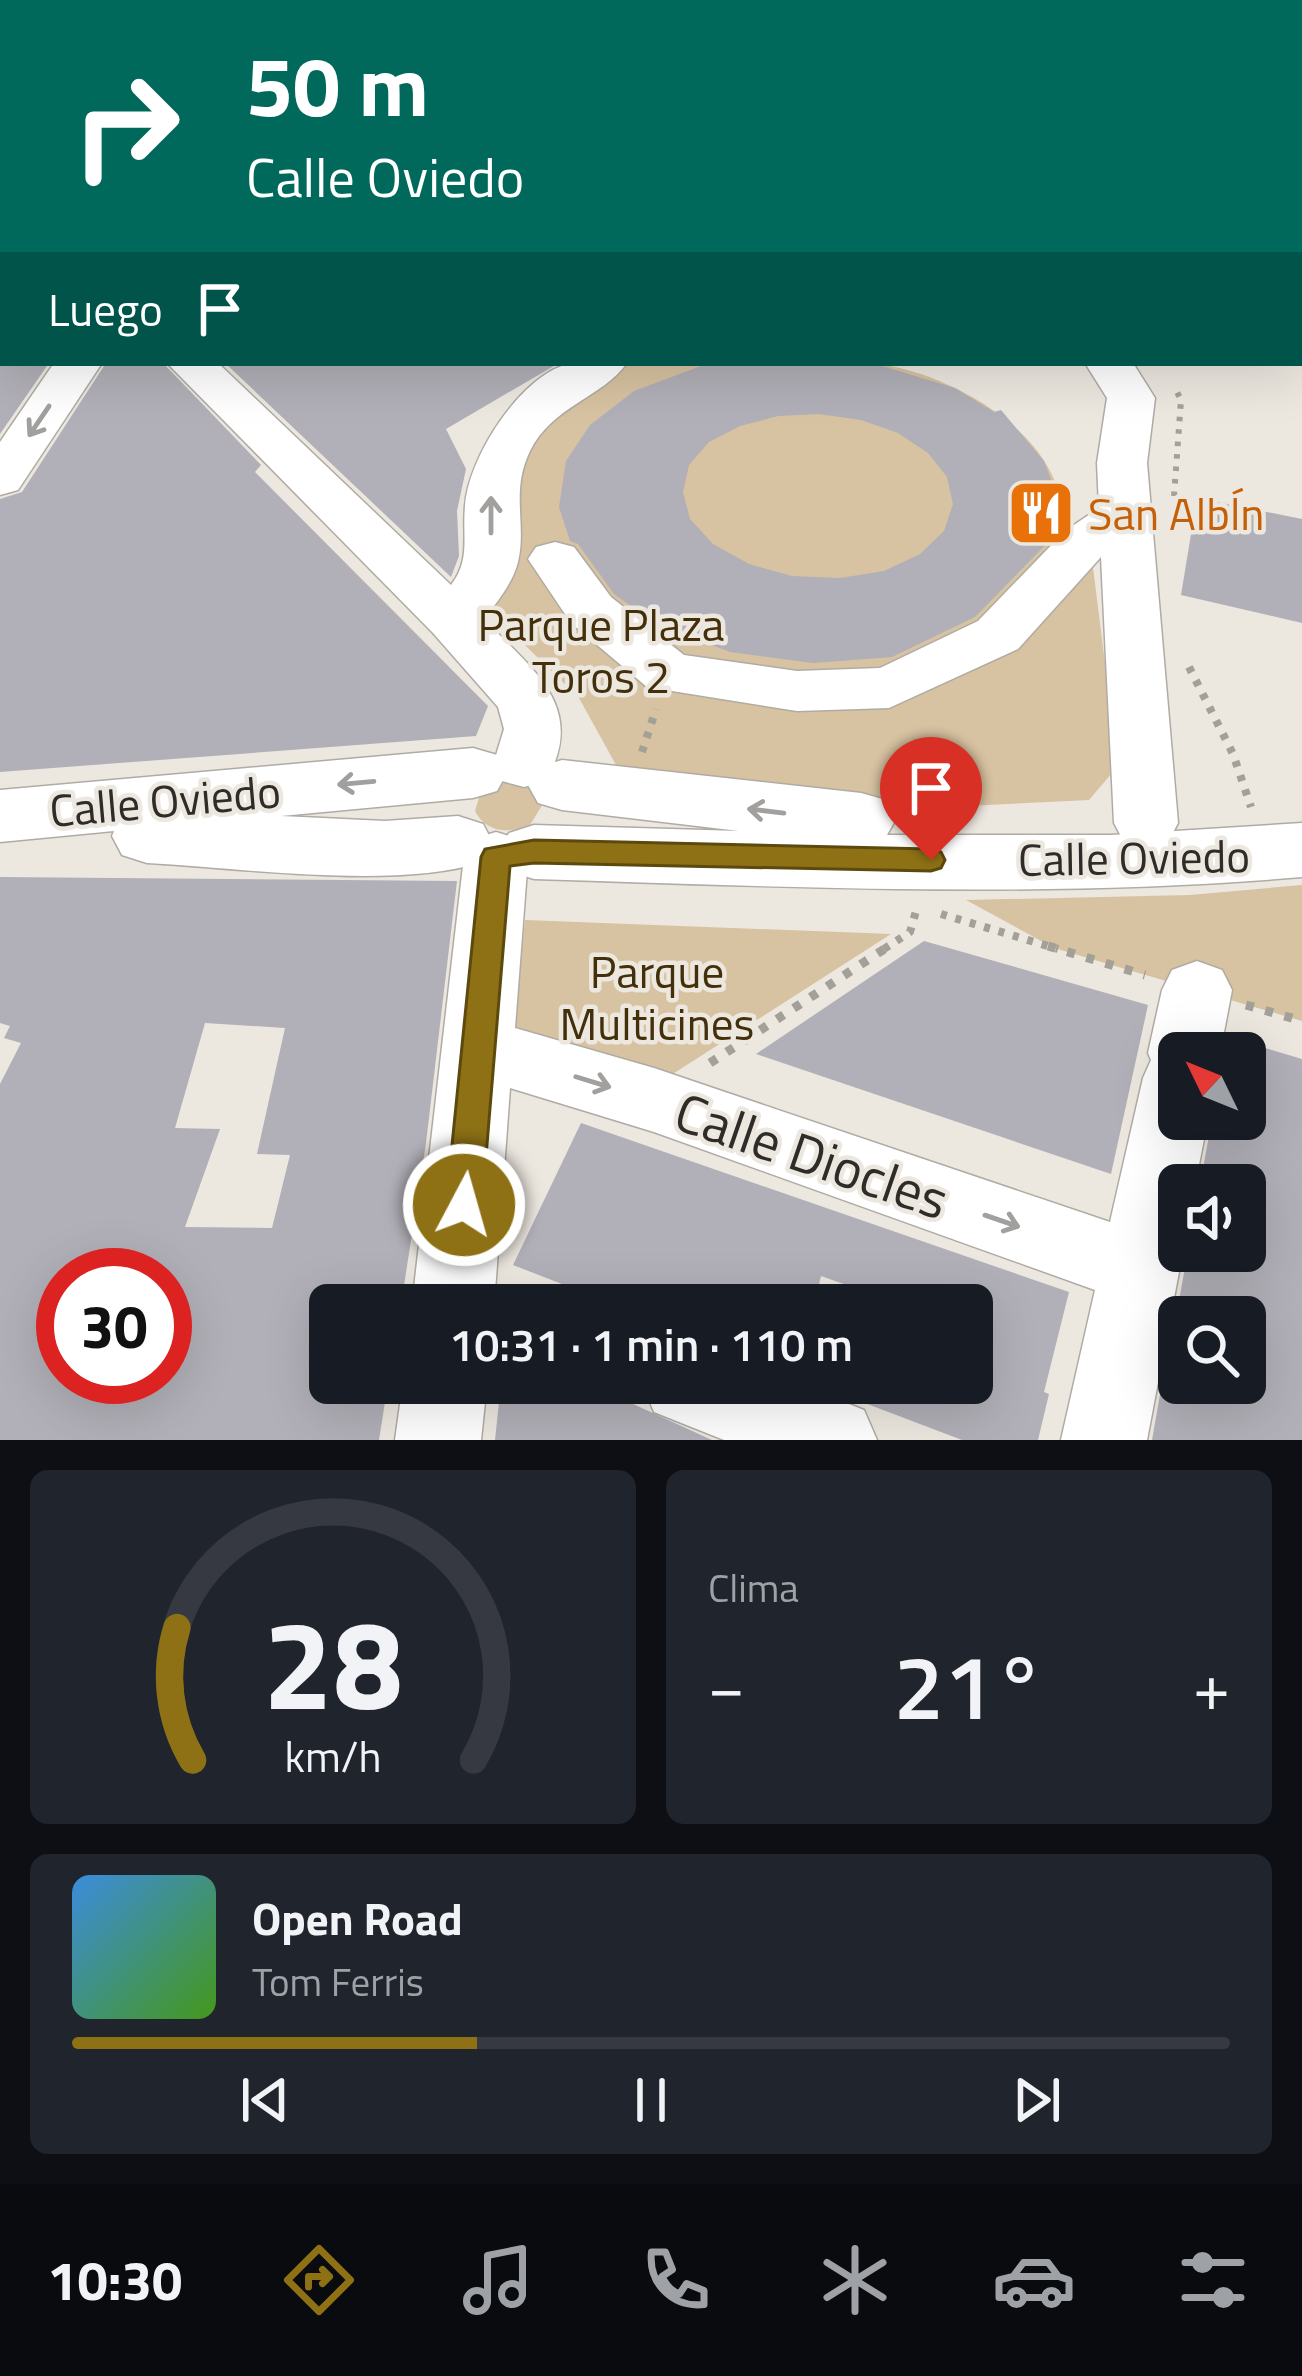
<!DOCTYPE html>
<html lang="es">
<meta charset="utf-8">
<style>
:root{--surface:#171b24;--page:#20242c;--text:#f1f3f6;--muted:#9ea1a6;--line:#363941;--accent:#8e7115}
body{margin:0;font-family:"Titillium Web",sans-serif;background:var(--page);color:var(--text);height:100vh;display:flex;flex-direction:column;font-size:45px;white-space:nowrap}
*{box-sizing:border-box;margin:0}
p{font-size:39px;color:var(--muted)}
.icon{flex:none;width:66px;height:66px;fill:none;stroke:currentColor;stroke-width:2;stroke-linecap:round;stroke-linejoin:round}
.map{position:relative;height:1440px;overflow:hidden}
.sheet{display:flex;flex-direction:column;gap:30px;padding:30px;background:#0d0f14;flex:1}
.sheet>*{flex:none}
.top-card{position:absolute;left:0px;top:0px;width:1302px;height:366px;box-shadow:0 12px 48px #0002;background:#00695c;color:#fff;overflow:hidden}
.needle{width:78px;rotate:313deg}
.tools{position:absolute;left:1158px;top:1032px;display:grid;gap:24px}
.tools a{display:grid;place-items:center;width:108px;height:108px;border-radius:18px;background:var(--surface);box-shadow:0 12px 48px #0002;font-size:60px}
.speed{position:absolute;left:36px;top:1248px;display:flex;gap:24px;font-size:60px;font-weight:700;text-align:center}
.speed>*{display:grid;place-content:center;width:156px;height:156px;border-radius:50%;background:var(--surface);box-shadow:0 12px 48px #0002;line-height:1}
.speed .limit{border:18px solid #d22;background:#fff;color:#111}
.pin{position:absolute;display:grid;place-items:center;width:102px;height:102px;color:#fff;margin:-123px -51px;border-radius:50% 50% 50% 0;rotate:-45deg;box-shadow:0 0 12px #0007}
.pin .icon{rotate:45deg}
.me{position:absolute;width:132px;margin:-66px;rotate:6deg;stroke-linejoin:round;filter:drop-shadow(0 0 9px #0008)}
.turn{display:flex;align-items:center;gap:42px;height:252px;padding:0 48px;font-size:54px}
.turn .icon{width:156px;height:156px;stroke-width:2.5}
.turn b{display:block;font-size:84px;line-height:102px}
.then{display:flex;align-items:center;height:114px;padding:0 48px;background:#0003;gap:24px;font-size:45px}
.big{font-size:90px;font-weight:600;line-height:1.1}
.sheet .tile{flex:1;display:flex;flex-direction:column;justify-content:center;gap:18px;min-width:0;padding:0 42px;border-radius:18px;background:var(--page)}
.sheet .dial{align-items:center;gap:0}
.dial svg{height:312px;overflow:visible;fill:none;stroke:var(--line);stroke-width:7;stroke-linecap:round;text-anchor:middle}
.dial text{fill:var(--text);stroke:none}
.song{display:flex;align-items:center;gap:36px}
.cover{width:144px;height:144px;border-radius:18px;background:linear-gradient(135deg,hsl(210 70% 55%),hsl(100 70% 35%))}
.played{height:12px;border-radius:6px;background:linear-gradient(90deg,var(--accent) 35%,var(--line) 35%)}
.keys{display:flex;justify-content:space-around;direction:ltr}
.heat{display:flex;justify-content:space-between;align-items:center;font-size:66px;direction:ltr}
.sheet .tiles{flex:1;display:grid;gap:30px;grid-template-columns:1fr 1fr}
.tile:last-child{grid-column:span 2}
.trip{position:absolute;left:309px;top:1284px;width:684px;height:120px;border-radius:18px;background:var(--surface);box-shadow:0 12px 48px #0002;font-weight:600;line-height:120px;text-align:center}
.tab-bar{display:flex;height:192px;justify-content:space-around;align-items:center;background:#090b0e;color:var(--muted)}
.tab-bar .icon{width:84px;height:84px}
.tab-bar .selected{color:var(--accent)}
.tab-bar b{font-size:54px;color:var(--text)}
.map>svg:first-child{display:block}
.green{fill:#d7c2a1}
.building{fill:#b1afb7;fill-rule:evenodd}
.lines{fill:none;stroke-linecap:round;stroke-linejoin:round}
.minor-casing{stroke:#b0aba4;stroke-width:3}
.major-casing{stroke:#b0aba4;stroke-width:3}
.path-far3{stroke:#a39f99;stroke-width:4.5;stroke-dasharray:4.5 6;stroke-linecap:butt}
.path-far2{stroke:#a39f99;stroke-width:6;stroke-dasharray:4.5 8;stroke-linecap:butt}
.path-far1{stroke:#a39f99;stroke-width:8;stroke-dasharray:6 9;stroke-linecap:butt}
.path{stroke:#a39f99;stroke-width:9;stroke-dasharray:8 12;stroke-linecap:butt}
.minor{fill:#fff;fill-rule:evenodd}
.major{fill:#fff;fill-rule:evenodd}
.oneway{stroke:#a1a09f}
.route{fill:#8e7115;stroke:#5c490e;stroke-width:3}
.labels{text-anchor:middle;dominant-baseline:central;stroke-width:9;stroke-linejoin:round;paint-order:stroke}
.food-label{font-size:45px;fill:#c56008;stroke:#ece7df;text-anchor:start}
.park-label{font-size:45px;fill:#432f09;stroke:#ece7df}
.street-label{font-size:45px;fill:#2e2c29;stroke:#ece7df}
.near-street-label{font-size:54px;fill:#2e2c29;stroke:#ece7df}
</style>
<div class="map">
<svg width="1302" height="1440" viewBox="0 0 1302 1440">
<rect width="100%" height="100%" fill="#ece7df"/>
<g class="green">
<path d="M626,363c81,0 171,-8 250,1 69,7 178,66 185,143 1,15 -4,32 -5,46l35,-1 27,214 -29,34 -143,7 -320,-24 -47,-85 -89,-87 14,-102 31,-83z"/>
<path d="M507,780l21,3 16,19 -14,23c-21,9 -44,8 -55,-14l5,-17z"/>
<path d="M1302,885v136l-248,-73 -88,-48 224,-5z"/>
<path d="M525,920l366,14 -223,143 -154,-51z"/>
</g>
<g class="building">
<path d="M0,363h49l-49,71z"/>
<path d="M106,363h57l98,102 -6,7 233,234 -12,30 -476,36v-273l22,-7z"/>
<path d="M225,363h334l-113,66 20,40 -9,42 2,45 -8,21z"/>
<path d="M709,363h163l83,25 39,24 7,-2 43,51 17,45 -3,26 -83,85 -83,40 -79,6 -83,-11 -75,-28 -41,-30 -36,-50 -8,-3 -11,-34 7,-46 24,-36 44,-34zM819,414l42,6 37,13 30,20 19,24 6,27 -9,27 -24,23 -36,17 -44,7 -48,-2 -43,-12 -36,-20 -23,-25 -7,-27 6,-27 20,-23 31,-16 38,-10z"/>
<path d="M1197,498l105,21v104l-121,-28z"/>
<path d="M0,877l457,4 -31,262 -25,162h-71v78h58l-9,57h-379v-356l21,-41 -17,-5 6,-12 -10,-3zM205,1023l80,5 -28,126 33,1 -18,73 -87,-1 35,-98 -45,-1zM63,1275h102v102h-102z"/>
<path d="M924,941l224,64 -37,169 -355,-120z"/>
<path d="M1245,1042l57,17v381h-150l10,-57h83v-66h-69l12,-66h57v-66h-45l12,-66h33z"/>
<path d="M581,1123l488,169 -25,100 5,2 -11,46h-76l-142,-54 152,-3v-78h-69l-82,-29 -7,29h-198l-103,-40z"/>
<path d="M501,1383h86l125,57h-217z"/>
</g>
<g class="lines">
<g class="minor-casing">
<g id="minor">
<path d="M320,0h65l2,3h-65z"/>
<path d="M701,0h34l1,3h-34z"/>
<path d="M849,0h48l2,3h-48z"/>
<path d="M929,0h34l1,3h-34z"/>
<path d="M3,83v24h-3v-23z"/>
<rect x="0" y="239" width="3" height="26"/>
<path d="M54,363h48l-84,127 -18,5v-53z"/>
<path d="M167,363h51l233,222c20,-26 11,-49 14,-79 3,-48 56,-132 106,-143 16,-4 38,0 56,0 -25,35 -75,43 -97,88 -20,41 -3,73 -12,111 -5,21 -21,40 -34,57 48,51 104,87 62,162l-22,6 -22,-6 -9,-16 11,-36 -6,-22 -65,-74z"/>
<path d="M1085,363h48l22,35 -8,65 31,360 -9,17 -23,7 -23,-7 -9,-17 -13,-266 -83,92 -129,59 -92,3 -150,-24 -76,-64 -43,-64 8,-12 19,-5 19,5 37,50 73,58 113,16 83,-3 98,-47 87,-90 34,-23 -2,-45 10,-65z"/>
<path d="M496,832l23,7 9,18 -13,171 139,40 456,154 33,-144 8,-18 -3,-7 14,-63 10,-20 25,-9 25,9 10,20 -12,63h-41v66h29l-13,66h-16v66h4l-36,189h-86l34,-150 -441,-158 -144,-44 -16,217h-82l52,-448 9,-18z"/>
<path d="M403,1383h84l-6,57h-86z"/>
<path d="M642,1383h154l68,27 13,30h-153l-70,-28z"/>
</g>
</g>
<g class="major-casing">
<g id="major">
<path d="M473,748l24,7 10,18 -10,18 -24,7 -192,18 104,5 73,-5 25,8 10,19 -10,19c-88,28 -241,6 -336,1l-25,-8 -10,-19 2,-5 -114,11v-52z"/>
<path d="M562,760l299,33 25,7 10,19 -9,16h224l191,-12v54c-256,22 -511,10 -768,2l-25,-8 -11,-19 11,-19 25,-8 205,6 -177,-21 -24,-7 -10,-18 10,-18z"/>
</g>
</g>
<path class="path-far3" d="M1258,0l10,3"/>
<path class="path-far2" d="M1174,496l7,-96 -4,-8"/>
<g class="path-far1">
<path d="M1189,667l44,87 18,53"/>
<path d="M642,752l14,-43"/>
<path d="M941,914l117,35"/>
<path d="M884,949l26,-17 6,-21"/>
</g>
<g class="path">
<path d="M1048,946l97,29"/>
<path d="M1246,1005l56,16"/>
<path d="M710,1063l179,-117"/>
</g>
<use href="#minor" class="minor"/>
<use href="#major" class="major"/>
</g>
<defs><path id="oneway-shaft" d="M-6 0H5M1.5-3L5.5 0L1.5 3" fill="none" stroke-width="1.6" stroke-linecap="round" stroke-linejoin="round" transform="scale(3)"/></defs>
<g class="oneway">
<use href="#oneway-shaft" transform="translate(39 421) rotate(124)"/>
<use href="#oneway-shaft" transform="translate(491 515) rotate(-90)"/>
<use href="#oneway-shaft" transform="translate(356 783) rotate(175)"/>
<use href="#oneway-shaft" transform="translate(766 811) rotate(-173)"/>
<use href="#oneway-shaft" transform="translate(593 1082) rotate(17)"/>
<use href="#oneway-shaft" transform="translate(1002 1221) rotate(19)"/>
</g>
<path class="route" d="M534,840l397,9 10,3 4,8 -4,8 -10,3 -397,-8 -24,3 -28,339 -5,12 -13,4 -12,-4 -6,-12 35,-348 4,-8z"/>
<defs>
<g id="restaurant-square" transform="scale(3.45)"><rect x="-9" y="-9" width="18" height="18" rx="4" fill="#e8710a" stroke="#ece7df"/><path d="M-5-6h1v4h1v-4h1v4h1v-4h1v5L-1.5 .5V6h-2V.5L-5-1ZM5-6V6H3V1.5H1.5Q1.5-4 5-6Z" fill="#fff"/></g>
</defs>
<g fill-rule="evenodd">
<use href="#restaurant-square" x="1041" y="513"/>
</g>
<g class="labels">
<g class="food-label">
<text x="1088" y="513">San Albĺn</text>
</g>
<g class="park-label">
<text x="601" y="624">Parque Plaza<tspan x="601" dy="52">Toros 2</tspan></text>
<text x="657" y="971">Parque<tspan x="657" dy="52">Multicines</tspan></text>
</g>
<g class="street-label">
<text transform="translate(165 800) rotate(-5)">Calle Oviedo</text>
<text transform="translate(1134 857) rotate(-1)">Calle Oviedo</text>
</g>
<g class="near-street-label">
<text transform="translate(812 1155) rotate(19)">Calle Diocles</text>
</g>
</g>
</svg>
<div class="tools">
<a><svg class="needle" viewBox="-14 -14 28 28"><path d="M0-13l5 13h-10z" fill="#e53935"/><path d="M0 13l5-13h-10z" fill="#9ea1a6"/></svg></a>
<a><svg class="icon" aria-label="sound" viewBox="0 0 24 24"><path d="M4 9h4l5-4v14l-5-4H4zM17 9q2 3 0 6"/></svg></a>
<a><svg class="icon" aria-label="search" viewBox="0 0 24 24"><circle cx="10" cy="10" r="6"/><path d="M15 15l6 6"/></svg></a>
</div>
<div class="speed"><div class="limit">30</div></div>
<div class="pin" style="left:931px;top:860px;background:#d93025"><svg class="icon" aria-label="arrive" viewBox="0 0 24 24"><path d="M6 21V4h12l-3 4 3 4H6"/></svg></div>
<svg class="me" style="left:464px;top:1205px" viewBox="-20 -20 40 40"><circle r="17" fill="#8e7115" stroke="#fff" stroke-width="3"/><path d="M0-11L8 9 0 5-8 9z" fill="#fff"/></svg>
<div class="trip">10:31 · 1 min · 110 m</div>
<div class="top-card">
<div class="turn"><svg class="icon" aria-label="right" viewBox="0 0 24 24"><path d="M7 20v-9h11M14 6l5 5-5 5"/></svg><div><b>50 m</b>Calle Oviedo</div></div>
<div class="then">Luego<svg class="icon" aria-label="arrive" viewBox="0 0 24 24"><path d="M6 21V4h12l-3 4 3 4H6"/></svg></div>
</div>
</div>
<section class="sheet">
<div class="tiles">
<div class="tile dial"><svg viewBox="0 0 100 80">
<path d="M14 69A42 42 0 1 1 86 69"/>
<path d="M14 69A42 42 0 0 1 10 35" stroke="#8e7115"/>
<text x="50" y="56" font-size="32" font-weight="700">28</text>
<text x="50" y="72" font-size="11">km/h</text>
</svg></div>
<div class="tile"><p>Clima</p>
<div class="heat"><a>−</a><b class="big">21°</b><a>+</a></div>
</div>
<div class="tile">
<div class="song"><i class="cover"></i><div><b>Open Road</b><p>Tom Ferris</p></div></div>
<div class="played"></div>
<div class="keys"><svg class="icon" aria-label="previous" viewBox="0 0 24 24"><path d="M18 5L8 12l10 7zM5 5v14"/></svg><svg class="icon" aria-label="pause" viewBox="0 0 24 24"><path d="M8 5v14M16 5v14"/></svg><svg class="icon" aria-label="next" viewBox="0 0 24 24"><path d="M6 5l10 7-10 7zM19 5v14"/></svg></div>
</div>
</div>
</section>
<nav class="tab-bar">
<b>10:30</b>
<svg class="icon selected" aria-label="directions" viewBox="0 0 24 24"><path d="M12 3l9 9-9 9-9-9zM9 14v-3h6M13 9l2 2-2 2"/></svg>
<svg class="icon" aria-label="music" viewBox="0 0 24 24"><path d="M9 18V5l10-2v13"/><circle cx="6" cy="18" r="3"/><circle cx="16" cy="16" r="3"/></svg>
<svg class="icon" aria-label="phone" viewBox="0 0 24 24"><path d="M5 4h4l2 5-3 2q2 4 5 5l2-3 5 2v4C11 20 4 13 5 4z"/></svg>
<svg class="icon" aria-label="climate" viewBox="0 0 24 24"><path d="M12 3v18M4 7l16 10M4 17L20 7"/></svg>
<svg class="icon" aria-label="car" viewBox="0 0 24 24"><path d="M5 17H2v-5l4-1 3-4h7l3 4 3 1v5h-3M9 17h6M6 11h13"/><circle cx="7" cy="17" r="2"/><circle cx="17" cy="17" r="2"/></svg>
<svg class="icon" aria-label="filters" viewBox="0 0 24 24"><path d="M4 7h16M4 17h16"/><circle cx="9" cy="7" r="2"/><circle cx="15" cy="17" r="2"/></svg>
</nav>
